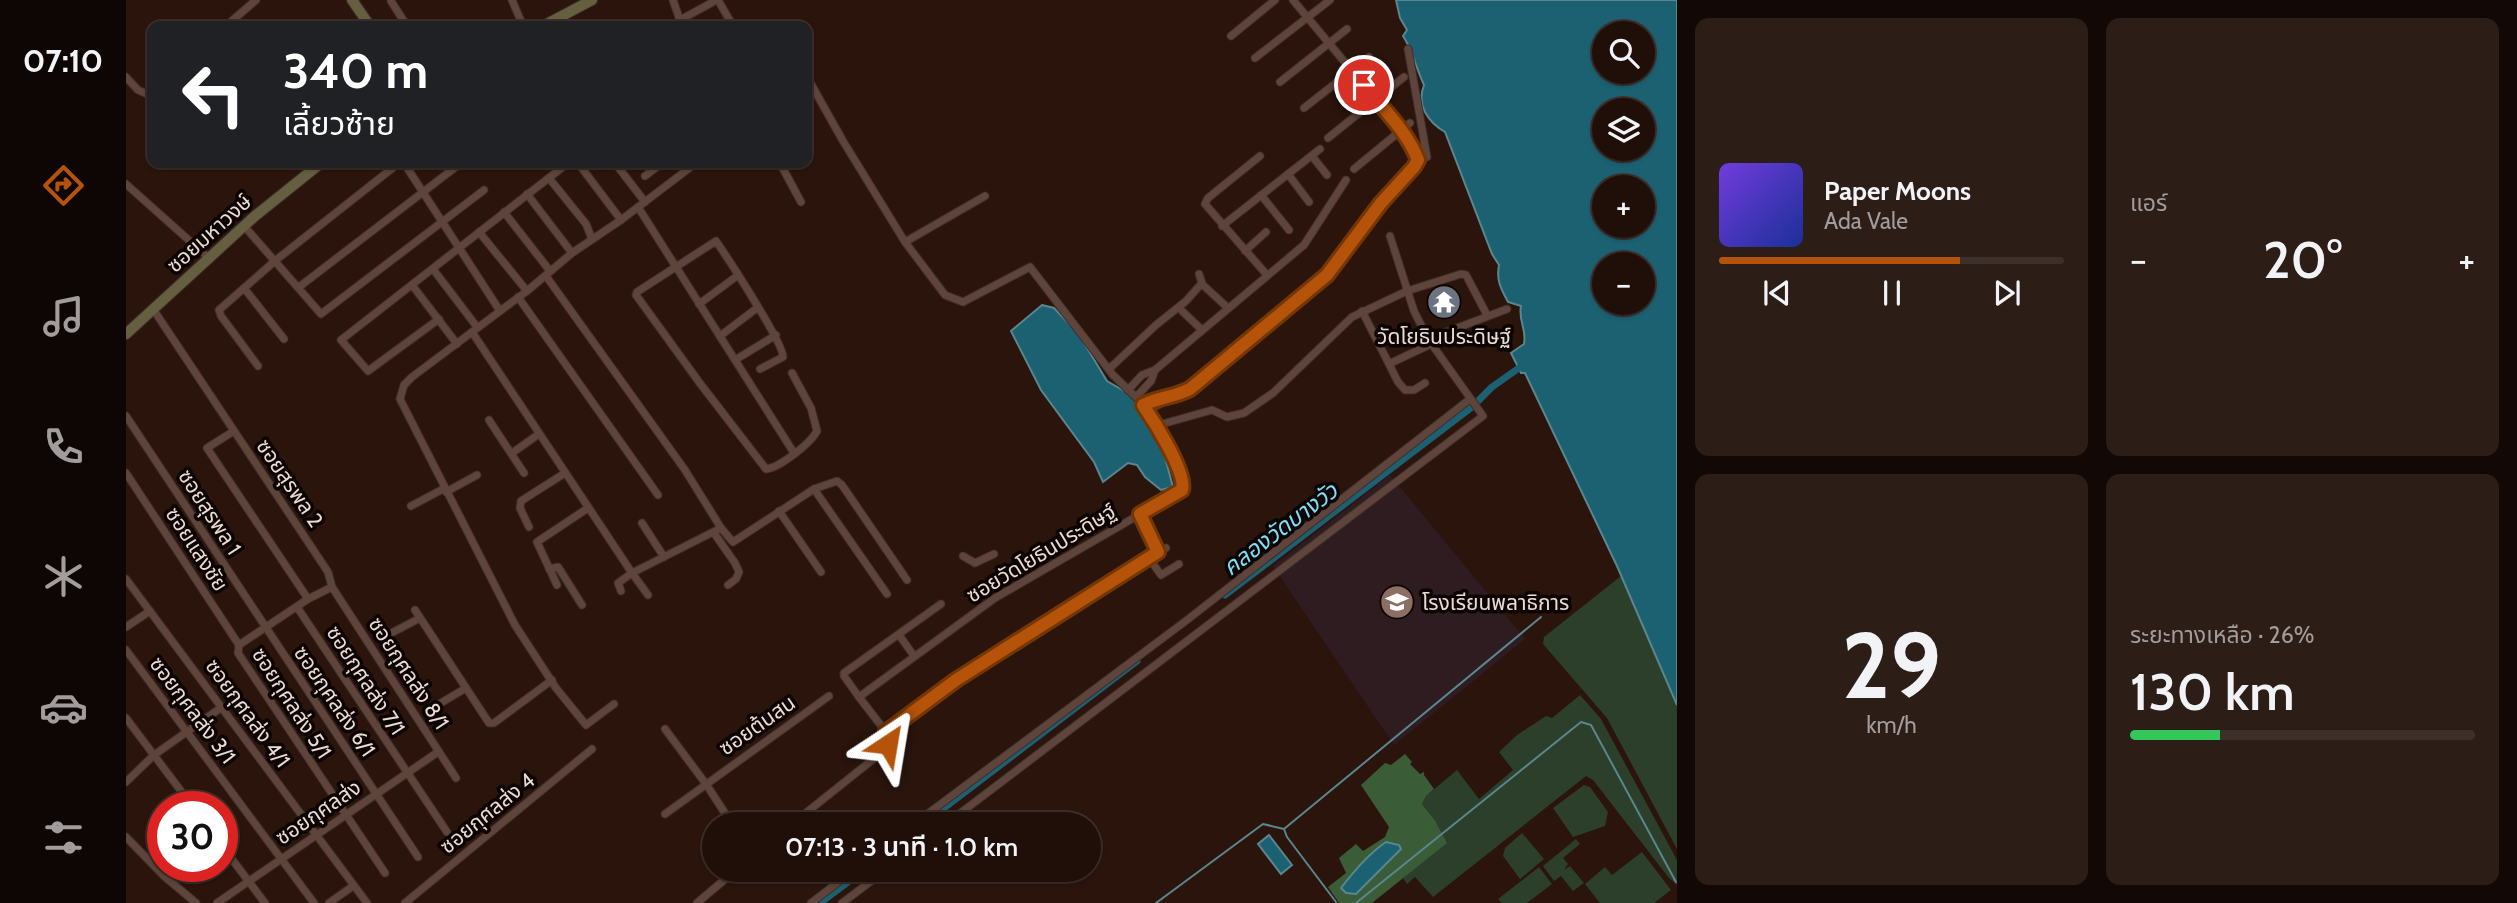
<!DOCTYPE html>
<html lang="th">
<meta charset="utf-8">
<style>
:root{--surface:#200f09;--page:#2d1d17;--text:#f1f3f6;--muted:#a29c9c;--line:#3d2f2a;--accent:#b45309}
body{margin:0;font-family:Cabin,"Noto Sans Thai",sans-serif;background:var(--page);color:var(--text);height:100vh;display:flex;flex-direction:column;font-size:26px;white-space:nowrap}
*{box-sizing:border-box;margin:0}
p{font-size:23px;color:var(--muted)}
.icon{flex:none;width:38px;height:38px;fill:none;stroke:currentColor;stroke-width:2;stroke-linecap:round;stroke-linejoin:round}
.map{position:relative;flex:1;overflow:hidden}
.panel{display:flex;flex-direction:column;gap:18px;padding:18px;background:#120805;width:840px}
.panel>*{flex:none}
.banner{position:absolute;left:21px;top:21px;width:665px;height:147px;border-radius:14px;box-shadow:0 2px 5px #0004,0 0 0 2px var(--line);background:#202124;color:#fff;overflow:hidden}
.tools{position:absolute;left:1466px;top:21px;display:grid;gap:14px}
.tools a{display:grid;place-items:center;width:63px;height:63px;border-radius:50%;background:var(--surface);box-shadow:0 2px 5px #0004,0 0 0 2px var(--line);font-size:35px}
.speed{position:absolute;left:21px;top:791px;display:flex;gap:14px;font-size:35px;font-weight:700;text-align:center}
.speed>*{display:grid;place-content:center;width:91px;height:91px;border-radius:50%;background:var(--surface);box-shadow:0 2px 5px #0004,0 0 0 2px var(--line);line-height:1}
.speed .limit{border:10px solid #d22;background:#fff;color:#111}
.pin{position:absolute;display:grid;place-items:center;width:60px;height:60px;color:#fff;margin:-30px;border:4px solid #fff;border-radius:50%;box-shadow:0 2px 7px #0007}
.me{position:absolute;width:77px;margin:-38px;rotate:33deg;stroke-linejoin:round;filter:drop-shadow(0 0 5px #0008)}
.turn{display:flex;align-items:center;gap:24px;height:147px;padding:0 21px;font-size:32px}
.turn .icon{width:91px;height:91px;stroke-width:2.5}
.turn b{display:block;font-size:49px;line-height:60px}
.big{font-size:52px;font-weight:600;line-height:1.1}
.panel .widget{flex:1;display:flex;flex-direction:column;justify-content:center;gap:10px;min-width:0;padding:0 24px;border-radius:14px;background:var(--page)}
.panel .dial{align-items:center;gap:0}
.dial b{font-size:91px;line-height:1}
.song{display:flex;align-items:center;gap:21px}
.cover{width:84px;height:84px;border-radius:10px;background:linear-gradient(135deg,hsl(260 70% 55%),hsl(230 70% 35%))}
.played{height:7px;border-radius:4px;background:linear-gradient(90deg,var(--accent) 70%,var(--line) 70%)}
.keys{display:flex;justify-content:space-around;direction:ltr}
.heat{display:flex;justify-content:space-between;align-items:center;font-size:38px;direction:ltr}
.charge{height:10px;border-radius:5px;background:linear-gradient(90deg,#34c759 26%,var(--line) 0)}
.panel .tiles{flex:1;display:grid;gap:18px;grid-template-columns:repeat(2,1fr)}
.trip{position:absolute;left:576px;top:812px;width:399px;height:70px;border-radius:35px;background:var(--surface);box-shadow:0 2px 5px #0004,0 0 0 2px var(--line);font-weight:600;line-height:70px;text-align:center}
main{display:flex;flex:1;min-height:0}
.tabs{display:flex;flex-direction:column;width:126px;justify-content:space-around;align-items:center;background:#0d0604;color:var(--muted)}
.tabs .icon{width:49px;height:49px}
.tabs .selected{color:var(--accent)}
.tabs b{font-size:32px;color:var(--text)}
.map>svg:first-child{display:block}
.education{fill:#2e1c21}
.green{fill:#2c3f2a}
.forest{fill:#3a5c37}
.water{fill:#1c6171;stroke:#5a868f;stroke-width:2;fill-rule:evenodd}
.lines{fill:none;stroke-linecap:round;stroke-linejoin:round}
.stream{stroke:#5a868f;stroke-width:2}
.canal{stroke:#1c6171;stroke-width:7}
.street-casing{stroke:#3d2d2b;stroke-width:9}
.secondary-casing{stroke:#3d2d2b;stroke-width:12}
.street{stroke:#5e443a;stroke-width:7}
.secondary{stroke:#655e3f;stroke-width:10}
.route-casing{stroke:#753606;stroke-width:18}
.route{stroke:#b45309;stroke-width:12}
.labels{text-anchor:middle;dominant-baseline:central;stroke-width:7;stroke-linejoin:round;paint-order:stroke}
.street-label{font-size:21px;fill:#ebdbd5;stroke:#0c0402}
.poi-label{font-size:21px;fill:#ebdbd5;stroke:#0c0402}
.water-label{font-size:23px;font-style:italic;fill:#7ce0fa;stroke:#0c0402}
</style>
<main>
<nav class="tabs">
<b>07:10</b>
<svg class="icon selected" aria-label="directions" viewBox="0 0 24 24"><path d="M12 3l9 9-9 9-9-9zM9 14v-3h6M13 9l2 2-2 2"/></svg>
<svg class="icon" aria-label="music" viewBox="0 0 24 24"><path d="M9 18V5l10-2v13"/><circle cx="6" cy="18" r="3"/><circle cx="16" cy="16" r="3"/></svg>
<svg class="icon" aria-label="phone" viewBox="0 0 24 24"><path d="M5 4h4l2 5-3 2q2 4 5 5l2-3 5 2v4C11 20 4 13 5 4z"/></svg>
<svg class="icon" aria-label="climate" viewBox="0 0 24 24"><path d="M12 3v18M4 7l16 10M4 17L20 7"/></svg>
<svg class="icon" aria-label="car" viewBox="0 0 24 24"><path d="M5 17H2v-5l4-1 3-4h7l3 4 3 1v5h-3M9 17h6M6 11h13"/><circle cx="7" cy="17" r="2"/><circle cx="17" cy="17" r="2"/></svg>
<svg class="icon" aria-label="filters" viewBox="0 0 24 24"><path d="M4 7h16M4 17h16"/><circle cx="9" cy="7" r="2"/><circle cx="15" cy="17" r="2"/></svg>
</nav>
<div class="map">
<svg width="1551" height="903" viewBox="0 0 1551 903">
<rect width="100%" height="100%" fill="#2a140c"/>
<path class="education" d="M1264,475l135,164 -131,106 -121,-179z"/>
<g class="green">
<path d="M1495,576l56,129v144l-70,-131 -64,-74 1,-7z"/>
<path d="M1454,695l21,24 76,141v25l-8,-7 -76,-98 -7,-4 -153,121 -18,-20 -8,7 -4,-6 31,-59 -12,-15 4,-8 31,-26 22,29 34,-29 -14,-18 18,-17 29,-19 6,2z"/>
<path d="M1458,785l6,2 18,25 -3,14 -32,11 -20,-29z"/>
<path d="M1396,833l22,26 -24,20 -17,-23 2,-8z"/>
<path d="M1450,839l4,5 -17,14 5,6 -4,6 6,-4 14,17 -11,8 -12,-15 -7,5 -11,-15z"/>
<path d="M1516,852l29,38 -17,13h-54l-15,-19 20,-17 7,8z"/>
<path d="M1413,867l13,17 -25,19h-25l-4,-4z"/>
</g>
<path class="forest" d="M1279,754l7,8 -2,2 10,10 4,-2v3l10,14 -8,7 -4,8 12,15 13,24 -75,60h-33l-11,-16 18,-14 -7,-15 17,-14 7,7 22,-14 4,-10 -28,-42 24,-22 6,2z"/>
<g class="water">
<path d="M1270,0h281v705l-60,-139 -92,-193h-4l-10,-20 13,-9c3,-16 -6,-22 -3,-38l-13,-4c-7,-13 -12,-22 -9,-37l-7,-11 -47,-122c-17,-10 -29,-27 -21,-47 -8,-17 -11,-34 -21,-49l4,-6 -7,-12zM1479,33h38v39h-38zM1479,110h38v39h-38zM1479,187h38v39h-38zM1479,264h38v39h-38z"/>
<path d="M916,305l12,3 24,25 29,48 24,14 28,40 14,52 -12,3 -16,-13 -8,-12 -9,-2 -25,19 -9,-20 -53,-72 -30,-59z"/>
<path d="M1143,835l23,30 -11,9 -23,-30z"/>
<path d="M1260,842l13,3 2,4 -45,45 -10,-1 -5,-5c13,-17 27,-34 45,-46z"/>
</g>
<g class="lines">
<g class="stream">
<path d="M1158,829l3,8 49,65"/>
<path d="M1030,903l107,-79 21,5 257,-212"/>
<path d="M1230,903l225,-181 10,3 85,157"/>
</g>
<g class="canal">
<path d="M1099,595l247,-188 20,-20 34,-24"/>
<path d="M797,824l214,-163"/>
<path d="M694,903l44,-33"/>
</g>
<g class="street-casing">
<g id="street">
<path d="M386,0l11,26"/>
<path d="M547,0l9,26"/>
<path d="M592,0l15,26"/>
<path d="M1167,0l109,131 16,29"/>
<path d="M265,1l16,25"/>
<path d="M554,20l33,-18"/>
<path d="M100,26l30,-26"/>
<path d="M1105,36l44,-36"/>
<path d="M1129,58l75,-58"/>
<path d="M0,77l12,13 9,4 5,-3"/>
<path d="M1154,82l67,-53"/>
<path d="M681,86l4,-2 32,57 62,101 40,53 18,7 67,-35 83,108 28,27 14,24"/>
<path d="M1178,108l65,-51"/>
<path d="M1202,138l76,-61"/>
<path d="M1134,156l-52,42 -3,6 62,71"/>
<path d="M1186,156l15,19"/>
<path d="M278,163l96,148"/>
<path d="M452,163l43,57"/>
<path d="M489,163l30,39"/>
<path d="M654,163l21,39"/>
<path d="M1228,169l56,-46"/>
<path d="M1162,174l21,28"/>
<path d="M519,176l17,-13"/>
<path d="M423,178l37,46 6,15"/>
<path d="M0,184l84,75"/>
<path d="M401,194l45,59"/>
<path d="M1135,195l28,35"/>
<path d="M512,207l97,153 41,-25"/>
<path d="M378,212l46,59"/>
<path d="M1096,226l98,-77"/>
<path d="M119,227l76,87 163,-124"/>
<path d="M353,232l48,59"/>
<path d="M779,242l80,-46"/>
<path d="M1119,251l21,-19"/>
<path d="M307,269l44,58"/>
<path d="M420,276l139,194 36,58 12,14 81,-53 23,-8 5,4 65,95"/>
<path d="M286,285l45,59"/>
<path d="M1078,286l24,22"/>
<path d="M173,287l162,-124"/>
<path d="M118,288l40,51"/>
<path d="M392,297l140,198"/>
<path d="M573,304l38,-28"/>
<path d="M27,309l175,263 4,15 -24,12 -69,46"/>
<path d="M1056,311l20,19"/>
<path d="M1236,311l27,53 42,-20"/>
<path d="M313,319l-71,52 -27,-31 227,-177"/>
<path d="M346,332l160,241 89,-45"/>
<path d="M594,336l37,-28"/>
<path d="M1302,339l79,-30"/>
<path d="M609,360l59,93"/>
<path d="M1263,364l9,18 7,8h9l11,-7"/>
<path d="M132,366l-37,-50 -2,-6 57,-50 123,-97"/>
<path d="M634,369l23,-12c1,-13 -56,-100 -67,-116l-79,51 -1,3 63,87 67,87c13,-1 45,-26 51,-38l-6,-23 -19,-35"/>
<path d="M983,369l47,-44 30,-24 16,-18 -3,-9"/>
<path d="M1002,390l14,-15 13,-5 149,-125 42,-65"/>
<path d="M1010,397l15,-16 4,-11"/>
<path d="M1017,405c16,-8 31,-8 47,-16l137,-114 54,-72 33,-36 4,-7 9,-3 -19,-108"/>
<path d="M1021,411l15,-8 3,-5"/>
<path d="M0,416l292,441"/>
<path d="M363,420l35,53"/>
<path d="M108,431l-27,17 101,151"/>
<path d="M386,453l27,-19"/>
<path d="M0,473l113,172"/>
<path d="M688,489l73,105"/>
<path d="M320,492l31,-17"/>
<path d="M285,506l34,-18"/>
<path d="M653,511l42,61"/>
<path d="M1014,514l18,38"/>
<path d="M516,523l22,34"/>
<path d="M403,527l-9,-19 1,-7 44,-28"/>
<path d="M588,533l21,30 4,9 -3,7 -8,6"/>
<path d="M837,556l12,7 19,-9"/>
<path d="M1023,558l12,17 18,-11"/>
<path d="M423,569l9,-2 2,3 22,35"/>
<path d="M0,579l241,324"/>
<path d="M431,585l-20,-43 51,-34"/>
<path d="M206,587l124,191"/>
<path d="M495,591l-3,-8 14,-10 16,22"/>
<path d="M171,607l150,225"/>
<path d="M289,610l74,113h5l58,-43"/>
<path d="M0,627l24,-16"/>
<path d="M773,635l15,21"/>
<path d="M254,639l40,-21"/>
<path d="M113,645l-1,8 147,220"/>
<path d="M0,650l188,253"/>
<path d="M733,697l-15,-21v-3l97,-69"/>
<path d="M488,704l-28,21 -30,-37 -41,-63 -115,-226 4,-14 8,-8 115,-86 45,-38 49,-33 75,-57"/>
<path d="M308,707l32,-19"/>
<path d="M0,718l67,89"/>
<path d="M539,729l41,55 26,40"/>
<path d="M760,732l70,-52 210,-132"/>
<path d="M0,782l28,-27 68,-48"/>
<path d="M539,814l164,-118"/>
<path d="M666,824l94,-75v-17l-27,-35 136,-99 187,-108c5,-16 -18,-50 -27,-64l57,-16 15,7 17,-4 29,-20 79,-76 55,-26 54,-17 5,1 21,40"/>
<path d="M788,824l273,-204 283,-221"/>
<path d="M820,824l537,-408 -55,-77 -14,-28 -24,-75"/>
<path d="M0,837l38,39 32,27"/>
<path d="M96,846l43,57"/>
<path d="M91,903l221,-151"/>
<path d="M203,903l24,-17"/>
<path d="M279,903l187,-154"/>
<path d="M571,903l39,-33"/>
<path d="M685,903l43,-33"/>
<path d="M716,903l44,-33"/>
</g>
</g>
<g class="secondary-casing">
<g id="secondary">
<path d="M226,0l18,26"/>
<path d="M417,26l49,-26"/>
<path d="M0,334l129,-118 66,-53"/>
</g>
</g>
<use href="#street" class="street"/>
<use href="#secondary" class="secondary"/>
</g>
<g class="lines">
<g class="route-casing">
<path id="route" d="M762,744l-2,-12 70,-52 202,-128 -18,-38 42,-24c5,-17 -28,-69 -39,-85 16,-8 32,-8 47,-16l137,-114 54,-72 33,-36 4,-7c-11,-29 -35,-51 -54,-75"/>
</g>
<use href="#route" class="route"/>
</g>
<defs>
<g id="temple-disc" transform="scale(1.75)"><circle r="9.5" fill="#6b7280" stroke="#0c0402"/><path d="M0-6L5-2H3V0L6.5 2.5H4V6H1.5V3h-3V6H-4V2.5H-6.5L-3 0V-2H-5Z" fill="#fff"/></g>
<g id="university-disc" transform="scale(1.75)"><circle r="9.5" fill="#8d6e63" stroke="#0c0402"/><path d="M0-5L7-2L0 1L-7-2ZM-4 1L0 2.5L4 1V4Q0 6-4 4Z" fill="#fff"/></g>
</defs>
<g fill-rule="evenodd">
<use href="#temple-disc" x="1318" y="302"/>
<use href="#university-disc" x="1271" y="602"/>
</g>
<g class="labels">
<g class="street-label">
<text transform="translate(83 233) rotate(-42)">ซอยมหาวงษ์</text>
<text transform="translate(164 483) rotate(56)">ซอยสุรพล 2</text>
<text transform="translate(84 512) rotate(57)">ซอยสุรพล 1</text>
<text transform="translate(71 549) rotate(57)">ซอยแสงชัย</text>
<text transform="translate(915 553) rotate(-31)">ซอยวัดโยธินประดิษฐ์</text>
<text transform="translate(283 673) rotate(57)">ซอยกุศลส่ง 8/1</text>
<text transform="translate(240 680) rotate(57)">ซอยกุศลส่ง 7/1</text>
<text transform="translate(209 701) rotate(56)">ซอยกุศลส่ง 6/1</text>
<text transform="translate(166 703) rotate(57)">ซอยกุศลส่ง 5/1</text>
<text transform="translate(67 710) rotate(53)">ซอยกุศลส่ง 3/1</text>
<text transform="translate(122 713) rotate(54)">ซอยกุศลส่ง 4/1</text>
<text transform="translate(631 725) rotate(-35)">ซอยต้นสน</text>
<text transform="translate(192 812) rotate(-34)">ซอยกุศลส่ง</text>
<text transform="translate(361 813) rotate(-39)">ซอยกุศลส่ง 4</text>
</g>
<g class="poi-label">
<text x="1318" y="336">วัดโยธินประดิษฐ์</text>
<text x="1296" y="602" text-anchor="start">โรงเรียนพลาธิการ</text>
</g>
<g class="water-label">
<text transform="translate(1154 529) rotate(-37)">คลองวัดบางวัว</text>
</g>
</g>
</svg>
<div class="tools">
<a><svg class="icon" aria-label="search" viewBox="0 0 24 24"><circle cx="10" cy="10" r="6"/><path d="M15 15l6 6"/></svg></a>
<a><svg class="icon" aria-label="layers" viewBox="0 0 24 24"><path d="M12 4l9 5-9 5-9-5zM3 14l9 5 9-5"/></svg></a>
<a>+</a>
<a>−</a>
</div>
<div class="speed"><div class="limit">30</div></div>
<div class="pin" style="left:1238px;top:85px;background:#d93025"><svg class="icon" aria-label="arrive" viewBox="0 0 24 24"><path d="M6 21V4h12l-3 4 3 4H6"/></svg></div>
<svg class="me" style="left:762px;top:744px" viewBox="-20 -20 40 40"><path d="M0-17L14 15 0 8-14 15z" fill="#b45309" stroke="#fff" stroke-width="4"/></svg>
<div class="trip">07:13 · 3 นาที · 1.0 km</div>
<div class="banner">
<div class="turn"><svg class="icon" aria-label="left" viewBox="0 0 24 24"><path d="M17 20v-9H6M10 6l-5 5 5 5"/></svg><div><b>340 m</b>เลี้ยวซ้าย</div></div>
</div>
</div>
<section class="panel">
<div class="tiles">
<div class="widget">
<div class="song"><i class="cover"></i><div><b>Paper Moons</b><p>Ada Vale</p></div></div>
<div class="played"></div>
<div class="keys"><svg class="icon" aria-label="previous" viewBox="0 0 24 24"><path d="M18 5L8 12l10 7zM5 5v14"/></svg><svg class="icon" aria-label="pause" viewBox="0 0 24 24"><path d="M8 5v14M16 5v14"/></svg><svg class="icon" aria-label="next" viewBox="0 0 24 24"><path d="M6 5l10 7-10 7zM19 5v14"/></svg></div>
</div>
<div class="widget"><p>แอร์</p>
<div class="heat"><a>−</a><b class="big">20°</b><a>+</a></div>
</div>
<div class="widget dial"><b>29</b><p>km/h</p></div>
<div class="widget"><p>ระยะทางเหลือ · 26%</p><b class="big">130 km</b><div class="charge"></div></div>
</div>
</section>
</main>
